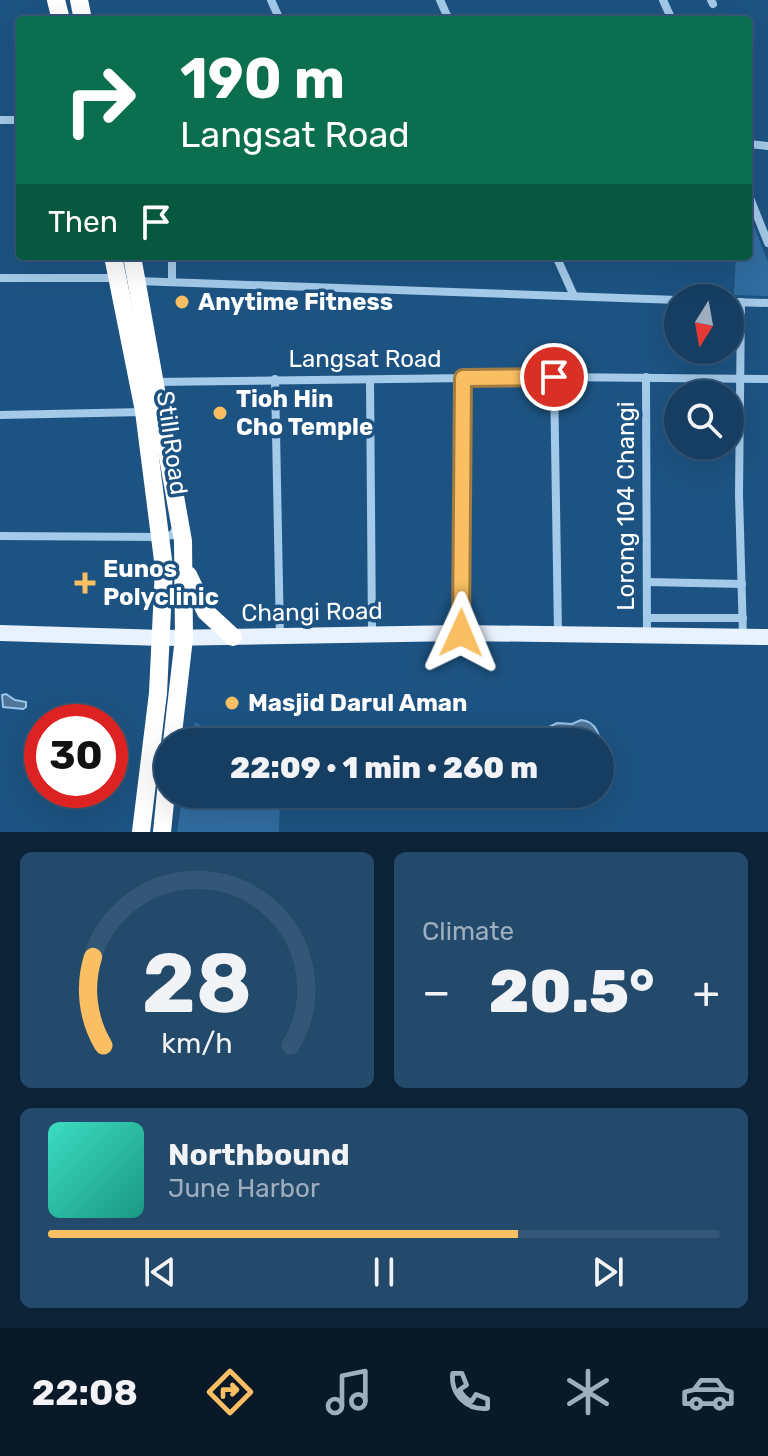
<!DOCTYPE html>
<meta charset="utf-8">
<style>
:root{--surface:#163e62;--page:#23496b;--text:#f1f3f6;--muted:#9eaebe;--line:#355777;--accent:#f9bf62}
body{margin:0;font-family:Rubik,sans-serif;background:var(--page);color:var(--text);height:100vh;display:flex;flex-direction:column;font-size:30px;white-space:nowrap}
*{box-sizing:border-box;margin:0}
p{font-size:26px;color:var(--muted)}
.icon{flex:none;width:44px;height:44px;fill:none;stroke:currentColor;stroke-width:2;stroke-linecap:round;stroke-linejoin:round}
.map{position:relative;height:832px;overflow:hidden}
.drawer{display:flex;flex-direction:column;gap:20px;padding:20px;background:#0c2236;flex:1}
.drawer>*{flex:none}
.top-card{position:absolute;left:16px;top:16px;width:736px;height:244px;border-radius:8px;box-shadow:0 8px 32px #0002,0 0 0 2px var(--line);background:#0b6e4f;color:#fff;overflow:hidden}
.needle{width:52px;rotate:191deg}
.controls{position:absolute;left:664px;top:284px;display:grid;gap:16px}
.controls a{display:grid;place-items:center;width:80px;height:80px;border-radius:50%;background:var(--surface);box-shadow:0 8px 32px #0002,0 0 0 2px var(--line);font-size:40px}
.speed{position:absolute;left:24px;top:704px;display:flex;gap:16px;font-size:40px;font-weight:700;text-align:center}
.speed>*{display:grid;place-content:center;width:104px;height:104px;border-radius:50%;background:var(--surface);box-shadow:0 8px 32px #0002,0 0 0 2px var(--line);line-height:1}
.speed .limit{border:12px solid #d22;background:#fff;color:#111}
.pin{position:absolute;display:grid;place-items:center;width:68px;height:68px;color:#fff;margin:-34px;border:4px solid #fff;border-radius:50%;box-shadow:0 2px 8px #0007}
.me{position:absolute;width:88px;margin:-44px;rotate:1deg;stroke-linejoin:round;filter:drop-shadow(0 0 6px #0008)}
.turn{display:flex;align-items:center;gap:28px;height:168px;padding:0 32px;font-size:36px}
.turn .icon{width:104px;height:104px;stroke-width:2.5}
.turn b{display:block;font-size:56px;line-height:68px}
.then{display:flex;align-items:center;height:76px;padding:0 32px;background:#0003;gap:16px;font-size:30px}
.big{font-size:60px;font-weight:800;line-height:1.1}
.drawer .card{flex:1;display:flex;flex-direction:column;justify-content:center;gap:12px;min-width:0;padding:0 28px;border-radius:12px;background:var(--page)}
.drawer .dial{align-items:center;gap:0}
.dial svg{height:208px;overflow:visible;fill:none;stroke:var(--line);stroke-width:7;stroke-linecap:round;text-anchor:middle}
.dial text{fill:var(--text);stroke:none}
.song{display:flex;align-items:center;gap:24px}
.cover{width:96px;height:96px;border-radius:12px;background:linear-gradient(135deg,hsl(170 70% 55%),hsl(170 70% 35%))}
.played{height:8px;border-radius:4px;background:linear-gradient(90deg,var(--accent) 70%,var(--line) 70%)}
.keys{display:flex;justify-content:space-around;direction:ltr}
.heat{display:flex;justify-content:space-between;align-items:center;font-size:44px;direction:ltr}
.drawer .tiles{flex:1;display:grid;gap:20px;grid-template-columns:1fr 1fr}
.card:last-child{grid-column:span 2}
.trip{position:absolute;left:154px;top:728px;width:460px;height:80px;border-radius:40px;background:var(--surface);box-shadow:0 8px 32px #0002,0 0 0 2px var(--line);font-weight:800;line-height:80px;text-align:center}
.tabs{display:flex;height:128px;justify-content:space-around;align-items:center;background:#091927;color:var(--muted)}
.tabs .icon{width:56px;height:56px}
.tabs .on{color:var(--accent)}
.tabs b{font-size:36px;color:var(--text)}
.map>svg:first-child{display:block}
.green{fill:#316da1}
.water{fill:#4f7598;stroke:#97c6eb;stroke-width:2}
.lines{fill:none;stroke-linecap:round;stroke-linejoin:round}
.street{stroke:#a3cae9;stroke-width:8}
.primary{stroke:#e7f2fe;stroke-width:16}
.highway{stroke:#fff;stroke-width:18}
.route-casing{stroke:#a27c40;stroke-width:20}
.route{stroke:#f9bf62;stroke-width:14}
.poi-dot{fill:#f9bf62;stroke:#1d5382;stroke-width:3}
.labels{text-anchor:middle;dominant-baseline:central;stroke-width:7;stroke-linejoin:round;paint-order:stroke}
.poi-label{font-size:24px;font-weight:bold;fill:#fff;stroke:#1d5382;text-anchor:start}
.street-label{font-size:24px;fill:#fff;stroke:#1d5382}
</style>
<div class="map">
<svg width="768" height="832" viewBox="0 0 768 832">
<rect width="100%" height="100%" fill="#1d5382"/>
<g class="green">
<path d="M748,224h5l15,38v34l-34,-1 2,-39h12z"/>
<path d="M195,722l33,20h-36z"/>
<path d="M183,794h97l-1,38h-102z"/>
</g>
<g class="water">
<path d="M6,694l9,6 11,2v5l-3,2 -20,-2 -1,-12z"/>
<path d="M581,720c15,1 21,17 19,31v-9h-80l1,-9 22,-3 14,-7 15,1z"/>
</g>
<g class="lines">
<g class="street">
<path d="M271,0l9,20"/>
<path d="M440,0l9,20"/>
<path d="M663,0l9,20"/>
<path d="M711,0l2,4"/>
<path d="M0,120h20"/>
<path d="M748,144l20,2"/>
<path d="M748,193l20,50"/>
<path d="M172,256v26"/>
<path d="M556,256l18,40"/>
<path d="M0,278h118"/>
<path d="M137,281l541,19"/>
<path d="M730,302l38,1"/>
<path d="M741,302l-2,193 4,141"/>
<path d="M554,377l4,256"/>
<path d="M646,377l1,258"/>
<path d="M275,379l5,258"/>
<path d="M370,380l2,255"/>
<path d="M155,382l399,-5 214,2"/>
<path d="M0,415l144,-3"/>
<path d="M0,536l161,1 11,-2 6,-9"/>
<path d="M647,582l95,2"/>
<path d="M647,618h96"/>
<path d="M461,633l2,-255"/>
</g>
<path class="primary" d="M0,633l163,5 298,-5 307,4"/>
<g class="highway">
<path d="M56,0l5,20"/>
<path d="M79,0l4,20"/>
<path d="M113,256l31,155 20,157 -6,125 -17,139"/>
<path d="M132,256l51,285 1,97 -12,104"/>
<path d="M188,575l18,37 27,25"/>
<path d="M162,832l6,-60"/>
</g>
</g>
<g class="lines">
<g class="route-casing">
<path id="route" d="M461,633l2,-255 91,-1"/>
</g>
<use href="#route" class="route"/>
</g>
<g class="poi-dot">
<circle cx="182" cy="302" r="8"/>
<circle cx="220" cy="413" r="8"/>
<path d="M81 571h8v8h8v8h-8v8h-8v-8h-8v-8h8z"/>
<circle cx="232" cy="703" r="8"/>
</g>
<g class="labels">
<g class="poi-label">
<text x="198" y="302">Anytime Fitness</text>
<text x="236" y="399">Tioh Hin<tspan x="236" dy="28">Cho Temple</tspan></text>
<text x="103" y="569">Eunos<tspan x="103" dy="28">Polyclinic</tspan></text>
<text x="248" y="703">Masjid Darul Aman</text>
</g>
<g class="street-label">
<text x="365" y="359">Langsat Road</text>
<text transform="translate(172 443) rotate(82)">Still Road</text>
<text transform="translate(626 506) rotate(-90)">Lorong 104 Changi</text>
<text transform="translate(312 612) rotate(-1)">Changi Road</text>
</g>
</g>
</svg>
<div class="controls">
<a><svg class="needle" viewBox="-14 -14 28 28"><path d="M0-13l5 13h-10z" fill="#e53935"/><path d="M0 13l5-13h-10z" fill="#9eaebe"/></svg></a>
<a><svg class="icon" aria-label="search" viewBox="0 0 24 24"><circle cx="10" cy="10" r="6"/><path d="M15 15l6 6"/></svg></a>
</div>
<div class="speed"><div class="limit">30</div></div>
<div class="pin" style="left:554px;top:377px;background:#d93025"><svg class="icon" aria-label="arrive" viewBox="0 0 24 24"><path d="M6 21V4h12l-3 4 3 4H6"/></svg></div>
<svg class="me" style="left:461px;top:633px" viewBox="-20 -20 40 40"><path d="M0-17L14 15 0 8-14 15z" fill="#f9bf62" stroke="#fff" stroke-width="4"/></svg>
<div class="trip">22:09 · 1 min · 260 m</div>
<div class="top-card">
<div class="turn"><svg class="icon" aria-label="right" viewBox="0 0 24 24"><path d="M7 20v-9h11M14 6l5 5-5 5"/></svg><div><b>190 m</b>Langsat Road</div></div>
<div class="then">Then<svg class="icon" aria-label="arrive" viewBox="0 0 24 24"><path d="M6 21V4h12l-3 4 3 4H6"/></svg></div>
</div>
</div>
<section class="drawer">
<div class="tiles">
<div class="card dial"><svg viewBox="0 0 100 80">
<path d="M14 69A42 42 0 1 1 86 69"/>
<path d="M14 69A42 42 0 0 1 10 35" stroke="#f9bf62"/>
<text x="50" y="56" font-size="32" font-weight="700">28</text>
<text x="50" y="72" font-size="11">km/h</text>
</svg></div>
<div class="card"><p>Climate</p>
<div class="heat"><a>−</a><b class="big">20.5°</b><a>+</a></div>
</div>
<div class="card">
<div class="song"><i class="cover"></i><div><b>Northbound</b><p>June Harbor</p></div></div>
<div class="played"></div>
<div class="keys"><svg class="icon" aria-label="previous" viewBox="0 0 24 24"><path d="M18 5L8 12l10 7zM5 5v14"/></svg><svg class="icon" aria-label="pause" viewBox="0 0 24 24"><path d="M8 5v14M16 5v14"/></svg><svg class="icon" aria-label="next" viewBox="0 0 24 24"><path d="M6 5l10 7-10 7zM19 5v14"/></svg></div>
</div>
</div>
</section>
<nav class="tabs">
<b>22:08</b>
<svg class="icon on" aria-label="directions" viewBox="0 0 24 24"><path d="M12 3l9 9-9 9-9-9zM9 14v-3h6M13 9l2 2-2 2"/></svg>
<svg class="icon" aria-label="music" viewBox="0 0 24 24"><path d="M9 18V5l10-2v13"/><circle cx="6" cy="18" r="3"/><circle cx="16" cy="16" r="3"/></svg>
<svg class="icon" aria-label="phone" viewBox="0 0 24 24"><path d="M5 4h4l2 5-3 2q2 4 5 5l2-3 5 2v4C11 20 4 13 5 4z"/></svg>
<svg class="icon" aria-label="climate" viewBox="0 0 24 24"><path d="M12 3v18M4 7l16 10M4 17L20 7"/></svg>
<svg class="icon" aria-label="car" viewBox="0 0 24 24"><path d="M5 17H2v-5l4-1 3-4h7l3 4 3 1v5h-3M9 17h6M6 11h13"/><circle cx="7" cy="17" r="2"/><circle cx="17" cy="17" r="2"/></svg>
</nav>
